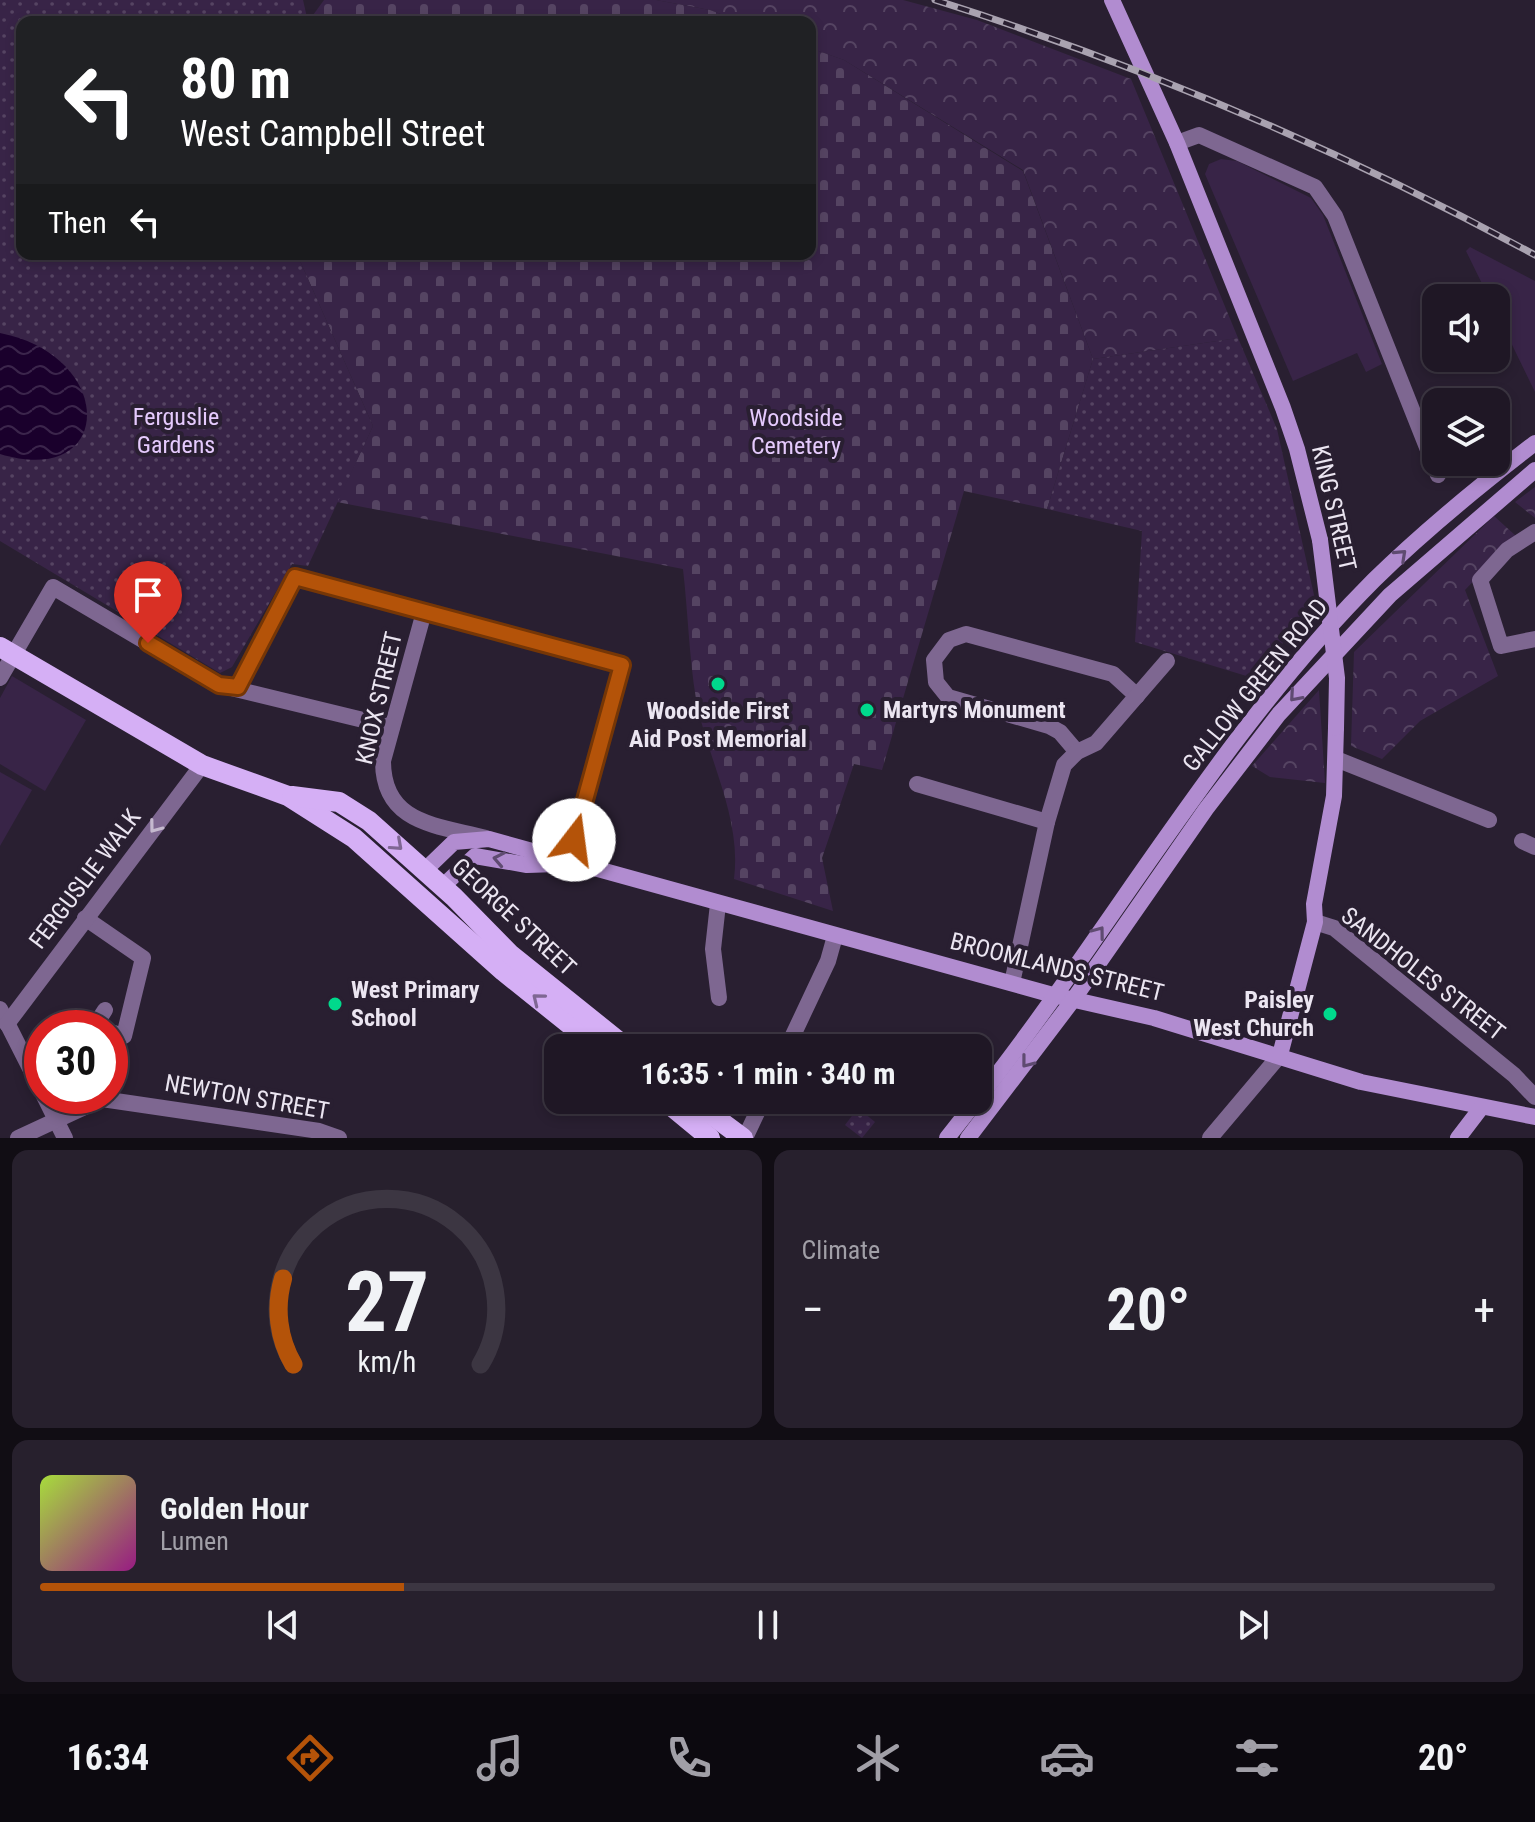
<!DOCTYPE html>
<meta charset="utf-8">
<style>
:root{--surface:#1f1725;--page:#27202d;--text:#f1f3f6;--muted:#a19fa7;--line:#3c3642;--accent:#b45309}
body{margin:0;font-family:"Roboto Condensed",sans-serif;background:var(--page);color:var(--text);height:100vh;display:flex;flex-direction:column;font-size:30px;white-space:nowrap}
*{box-sizing:border-box;margin:0}
p{font-size:26px;color:var(--muted)}
.icon{flex:none;width:44px;height:44px;fill:none;stroke:currentColor;stroke-width:2;stroke-linecap:round;stroke-linejoin:round}
.map{position:relative;height:1138px;overflow:hidden}
.sheet{display:flex;flex-direction:column;gap:12px;padding:12px;background:#110d14;flex:1}
.sheet>*{flex:none}
.banner{position:absolute;left:16px;top:16px;width:800px;height:244px;border-radius:16px;box-shadow:0 4px 12px #0003,0 0 0 2px var(--line);background:#202124;color:#fff;overflow:hidden}
.buttons{position:absolute;left:1422px;top:284px;display:grid;gap:16px}
.buttons a{display:grid;place-items:center;width:88px;height:88px;border-radius:16px;background:var(--surface);box-shadow:0 4px 12px #0003,0 0 0 2px var(--line);font-size:40px}
.speed{position:absolute;left:24px;top:1010px;display:flex;gap:16px;font-size:40px;font-weight:700;text-align:center}
.speed>*{display:grid;place-content:center;width:104px;height:104px;border-radius:50%;background:var(--surface);box-shadow:0 4px 12px #0003,0 0 0 2px var(--line);line-height:1}
.speed .limit{border:12px solid #d22;background:#fff;color:#111}
.pin{position:absolute;display:grid;place-items:center;width:68px;height:68px;color:#fff;margin:-82px -34px;border-radius:50% 50% 50% 0;rotate:-45deg;box-shadow:0 0 8px #0007}
.pin .icon{rotate:45deg}
.me{position:absolute;width:88px;margin:-44px;rotate:15deg;stroke-linejoin:round;filter:drop-shadow(0 0 6px #0008)}
.turn{display:flex;align-items:center;gap:28px;height:168px;padding:0 32px;font-size:36px}
.turn .icon{width:104px;height:104px;stroke-width:2.5}
.turn b{display:block;font-size:56px;line-height:68px}
.then{display:flex;align-items:center;height:76px;padding:0 32px;background:#0003;gap:16px;font-size:30px}
.big{font-size:60px;font-weight:700;line-height:1.1}
.sheet .tile{flex:1;display:flex;flex-direction:column;justify-content:center;gap:12px;min-width:0;padding:0 28px;border-radius:16px;background:var(--page)}
.sheet .dial{align-items:center;gap:0}
.dial svg{height:208px;overflow:visible;fill:none;stroke:var(--line);stroke-width:7;stroke-linecap:round;text-anchor:middle}
.dial text{fill:var(--text);stroke:none}
.song{display:flex;align-items:center;gap:24px}
.cover{width:96px;height:96px;border-radius:12px;background:linear-gradient(135deg,hsl(80 70% 55%),hsl(310 70% 35%))}
.played{height:8px;border-radius:4px;background:linear-gradient(90deg,var(--accent) 25%,var(--line) 25%)}
.keys{display:flex;justify-content:space-around;direction:ltr}
.heat{display:flex;justify-content:space-between;align-items:center;font-size:44px;direction:ltr}
.sheet .tiles{flex:1;display:grid;gap:12px;grid-template-columns:1fr 1fr}
.tile:last-child{grid-column:span 2}
.trip{position:absolute;left:544px;top:1034px;width:448px;height:80px;border-radius:16px;background:var(--surface);box-shadow:0 4px 12px #0003,0 0 0 2px var(--line);font-weight:700;line-height:80px;text-align:center}
.dock{display:flex;height:128px;justify-content:space-around;align-items:center;background:#0c090f;color:var(--muted)}
.dock .icon{width:56px;height:56px}
.dock .active{color:var(--accent)}
.dock b{font-size:36px;color:var(--text)}
.map>svg:first-child{display:block}
.green{fill:#382447}
.forest{fill:url(#forest-crowns)}
.cemetery{fill:url(#cemetery-stones)}
.park{fill:url(#park-dots)}
.water{fill:url(#water-waves)}
.lines{fill:none;stroke-linecap:round;stroke-linejoin:round}
.street{stroke:#7e6791;stroke-width:16}
.secondary{stroke:#b18cd0;stroke-width:16}
.primary{stroke:#d5aff5;stroke-width:20}
.rail-casing{stroke:#a9a2b0;stroke-width:7}
.rail{stroke:#291f31;stroke-width:4;stroke-dasharray:12;stroke-linecap:butt}
.secondary-bridge{stroke:#b18cd0;stroke-width:16}
.oneway{stroke:#5f4b71}
.oneway2{stroke:#c5b9cf}
.oneway3{stroke:#7f6793}
.route-casing{stroke:#753606;stroke-width:20}
.route{stroke:#b45309;stroke-width:14}
.poi-dot{fill:#00d98c;stroke:#291f31;stroke-width:3}
.labels{text-anchor:middle;dominant-baseline:central;stroke-width:8;stroke-linejoin:round;paint-order:stroke}
.park-label{font-size:24px;fill:#e5cafd;stroke:#291f31}
.street-label{font-size:24px;fill:#ebe5f1;stroke:#291f31}
.poi-label{font-size:24px;font-weight:bold;fill:#ebe5f1;stroke:#291f31;text-anchor:start}
</style>
<div class="map">
<svg width="1535" height="1138" viewBox="0 0 1535 1138">
<defs>
<pattern id="forest-crowns" width="20" height="18" patternUnits="userSpaceOnUse" patternTransform="scale(2)"><rect width="20" height="18" fill="#382447"/><path d="M2 6a3 3 0 1 1 6 0M12 15a3 3 0 1 1 6 0" fill="none" stroke="#554462"/></pattern>
<pattern id="cemetery-stones" width="16" height="16" patternUnits="userSpaceOnUse" patternTransform="scale(2)"><rect width="16" height="16" fill="#382447"/><path d="M2 7V4a2 2 0 0 1 4 0v3zM10 15v-3a2 2 0 0 1 4 0v3z" fill="#554462"/></pattern>
<pattern id="park-dots" width="8" height="8" patternUnits="userSpaceOnUse" patternTransform="scale(2)"><rect width="8" height="8" fill="#382447"/><path d="M2 2h.1M6 6h.1" fill="none" stroke="#554462" stroke-width="1.8" stroke-linecap="round"/></pattern>
<pattern id="water-waves" width="16" height="10" patternUnits="userSpaceOnUse" patternTransform="scale(2)"><rect width="16" height="10" fill="#1a002c"/><path d="M0 5q4-4 8 0t8 0" fill="none" stroke="#3b254b"/></pattern>
</defs>
<rect width="100%" height="100%" fill="#291f31"/>
<g class="green">
<path d="M1221,159l16,2 74,37 12,17 59,149 -16,8 -9,-19 -64,28 -88,-207 4,-10z"/>
<path d="M1470,247l65,34v111l-39,-80v-14h-7l-23,-47z"/>
<path d="M12,676l74,44 -41,71 -45,-27v-66z"/>
<path d="M0,772l32,18 -32,56z"/>
</g>
<g class="forest">
<path d="M656,0h247l74,20 154,59 107,259 -145,21 -70,-189 -179,-110 -34,-12v-26h-68l-32,-12z"/>
<path d="M1535,487v31l-20,-16z"/>
<path d="M1494,516l22,20 -51,54 33,86 -78,45 -38,38 -31,-13 3,-94z"/>
<path d="M1319,690l6,93 -55,-6 -18,-11z"/>
</g>
<g class="cemetery">
<path d="M324,0h332l54,10 32,12h-434z"/>
<path d="M810,48l34,12 179,111 70,188 -46,150 -83,-18 -82,279 -28,-6 -32,94 11,53 -99,-32c8,-62 -27,-121 -38,-180 -7,-43 -8,-87 -13,-130l-346,-67 36,-76 -76,-172h513z"/>
</g>
<g class="park">
<path d="M0,0h303l5,22h-286v232h275l76,172 -65,140 -16,-2 -60,103 -12,6 -220,-132z"/>
<path d="M1238,338l39,91 39,175 -63,74 -118,-36 7,-111 -95,-22 46,-150z"/>
<path d="M858,1108l17,14 -13,16 -17,-13z"/>
</g>
<path class="water" d="M0,333c117,23 115,156 0,121z"/>
<g class="lines">
<g class="street">
<path d="M1177,143l22,-8 116,52 20,29 103,259"/>
<path d="M1535,532l-28,18 -27,30 21,66 34,-7"/>
<path d="M424,612l-41,149c0,63 54,64 103,77"/>
<path d="M0,678l53,-91 166,98 173,42"/>
<path d="M238,687l57,-110 327,88 -55,198"/>
<path d="M1077,752l-17,-20 -11,-6 -101,-29 -12,-15 -2,-22 15,-20 17,-6 147,40 24,22"/>
<path d="M1336,759l153,61"/>
<path d="M917,784l130,38"/>
<path d="M1522,841l13,6"/>
<path d="M718,904l-5,45 6,49"/>
<path d="M85,918l58,40 -19,78 -14,-4"/>
<path d="M1315,922l19,6 180,147 21,22"/>
<path d="M1012,983l35,-161 17,-57 13,-13 19,-9 71,-82"/>
<path d="M0,1009l42,83"/>
<path d="M7,1024l195,-259"/>
<path d="M97,1028l-3,-1 11,-17"/>
<path d="M787,1048l41,-87 7,-25"/>
<path d="M44,1096l21,42"/>
<path d="M18,1138l84,-39 217,32 20,7"/>
<path d="M745,1138l18,-38"/>
<path d="M1210,1138l70,-83"/>
</g>
<g class="secondary">
<path d="M1112,0l65,143 106,265 14,41 23,91"/>
<path d="M425,870l29,-28 35,-3 564,156 101,23 207,64 174,35"/>
<path d="M443,886l32,-30 52,9 30,-1"/>
<path d="M1280,1055l35,-133 -1,-18 20,-108 2,-68"/>
<path d="M978,1099c134,-170 242,-365 396,-519 50,-49 105,-94 161,-137"/>
<path d="M947,1138l30,-38"/>
<path d="M968,1138l105,-138 133,-191 73,-95 111,-119 145,-125"/>
<path d="M1458,1138l23,-30"/>
</g>
<g class="primary">
<path d="M0,647l202,118 86,31 66,42 149,133 96,77"/>
<path d="M292,796l47,6 30,19 85,76 56,57 117,94"/>
<path d="M664,1100l46,38"/>
<path d="M692,1100l51,38"/>
</g>
<g class="rail-casing">
<path id="rail" d="M935,0c206,65 410,152 600,255"/>
</g>
<use href="#rail" class="rail"/>
<path class="secondary-bridge" d="M1320,540l17,138 -1,50"/>
</g>
<defs><path id="oneway-chevron" d="M-2-3.5L2.5 0L-2 3.5" fill="none" stroke-width="1.6" stroke-linecap="round" stroke-linejoin="round" transform="scale(2)"/></defs>
<g class="oneway">
<use href="#oneway-chevron" transform="translate(1401 555) rotate(-43)"/>
<use href="#oneway-chevron" transform="translate(1295 696) rotate(131)"/>
<use href="#oneway-chevron" transform="translate(499 859) rotate(-169)"/>
<use href="#oneway-chevron" transform="translate(1099 932) rotate(-53)"/>
<use href="#oneway-chevron" transform="translate(1027 1062) rotate(128)"/>
</g>
<use class="oneway2" href="#oneway-chevron" transform="translate(155 827) rotate(127)"/>
<g class="oneway3">
<use href="#oneway-chevron" transform="translate(397 845) rotate(42)"/>
<use href="#oneway-chevron" transform="translate(538 999) rotate(-141)"/>
</g>
<g class="lines">
<g class="route-casing">
<path id="route" d="M148,643l71,42 19,2 57,-110 327,88 -48,175"/>
</g>
<use href="#route" class="route"/>
</g>
<g class="poi-dot">
<circle cx="718" cy="684" r="8"/>
<circle cx="867" cy="710" r="8"/>
<circle cx="335" cy="1004" r="8"/>
<circle cx="1330" cy="1014" r="8"/>
</g>
<g class="labels">
<g class="park-label">
<text x="176" y="417">Ferguslie<tspan x="176" dy="28">Gardens</tspan></text>
<text x="796" y="418">Woodside<tspan x="796" dy="28">Cemetery</tspan></text>
</g>
<g class="street-label">
<text transform="translate(1334 508) rotate(77)">KING STREET</text>
<text transform="translate(1255 685) rotate(-51)">GALLOW GREEN ROAD</text>
<text transform="translate(379 698) rotate(-77)">KNOX STREET</text>
<text transform="translate(85 879) rotate(-53)">FERGUSLIE WALK</text>
<text transform="translate(514 917) rotate(43)">GEORGE STREET</text>
<text transform="translate(1057 967) rotate(14)">BROOMLANDS STREET</text>
<text transform="translate(1423 974) rotate(38)">SANDHOLES STREET</text>
<text transform="translate(247 1097) rotate(10)">NEWTON STREET</text>
</g>
<g class="poi-label">
<text x="883" y="710">Martyrs Monument</text>
<text x="718" y="711" text-anchor="middle">Woodside First<tspan x="718" dy="28">Aid Post Memorial</tspan></text>
<text x="351" y="990">West Primary<tspan x="351" dy="28">School</tspan></text>
<text x="1314" y="1000" text-anchor="end">Paisley<tspan x="1314" dy="28">West Church</tspan></text>
</g>
</g>
</svg>
<div class="buttons">
<a><svg class="icon" aria-label="sound" viewBox="0 0 24 24"><path d="M4 9h4l5-4v14l-5-4H4zM17 9q2 3 0 6"/></svg></a>
<a><svg class="icon" aria-label="layers" viewBox="0 0 24 24"><path d="M12 4l9 5-9 5-9-5zM3 14l9 5 9-5"/></svg></a>
</div>
<div class="speed"><div class="limit">30</div></div>
<div class="pin" style="left:148px;top:643px;background:#d93025"><svg class="icon" aria-label="arrive" viewBox="0 0 24 24"><path d="M6 21V4h12l-3 4 3 4H6"/></svg></div>
<svg class="me" style="left:574px;top:840px" viewBox="-20 -20 40 40"><circle r="19" fill="#fff"/><path d="M0-13L10 11 0 6-10 11z" fill="#b45309"/></svg>
<div class="trip">16:35 · 1 min · 340 m</div>
<div class="banner">
<div class="turn"><svg class="icon" aria-label="left" viewBox="0 0 24 24"><path d="M17 20v-9H6M10 6l-5 5 5 5"/></svg><div><b>80 m</b>West Campbell Street</div></div>
<div class="then">Then<svg class="icon" aria-label="left" viewBox="0 0 24 24"><path d="M17 20v-9H6M10 6l-5 5 5 5"/></svg></div>
</div>
</div>
<section class="sheet">
<div class="tiles">
<div class="tile dial"><svg viewBox="0 0 100 80">
<path d="M14 69A42 42 0 1 1 86 69"/>
<path d="M14 69A42 42 0 0 1 10 36" stroke="#b45309"/>
<text x="50" y="56" font-size="32" font-weight="700">27</text>
<text x="50" y="72" font-size="11">km/h</text>
</svg></div>
<div class="tile"><p>Climate</p>
<div class="heat"><a>−</a><b class="big">20°</b><a>+</a></div>
</div>
<div class="tile">
<div class="song"><i class="cover"></i><div><b>Golden Hour</b><p>Lumen</p></div></div>
<div class="played"></div>
<div class="keys"><svg class="icon" aria-label="previous" viewBox="0 0 24 24"><path d="M18 5L8 12l10 7zM5 5v14"/></svg><svg class="icon" aria-label="pause" viewBox="0 0 24 24"><path d="M8 5v14M16 5v14"/></svg><svg class="icon" aria-label="next" viewBox="0 0 24 24"><path d="M6 5l10 7-10 7zM19 5v14"/></svg></div>
</div>
</div>
</section>
<nav class="dock">
<b>16:34</b>
<svg class="icon active" aria-label="directions" viewBox="0 0 24 24"><path d="M12 3l9 9-9 9-9-9zM9 14v-3h6M13 9l2 2-2 2"/></svg>
<svg class="icon" aria-label="music" viewBox="0 0 24 24"><path d="M9 18V5l10-2v13"/><circle cx="6" cy="18" r="3"/><circle cx="16" cy="16" r="3"/></svg>
<svg class="icon" aria-label="phone" viewBox="0 0 24 24"><path d="M5 4h4l2 5-3 2q2 4 5 5l2-3 5 2v4C11 20 4 13 5 4z"/></svg>
<svg class="icon" aria-label="climate" viewBox="0 0 24 24"><path d="M12 3v18M4 7l16 10M4 17L20 7"/></svg>
<svg class="icon" aria-label="car" viewBox="0 0 24 24"><path d="M5 17H2v-5l4-1 3-4h7l3 4 3 1v5h-3M9 17h6M6 11h13"/><circle cx="7" cy="17" r="2"/><circle cx="17" cy="17" r="2"/></svg>
<svg class="icon" aria-label="filters" viewBox="0 0 24 24"><path d="M4 7h16M4 17h16"/><circle cx="9" cy="7" r="2"/><circle cx="15" cy="17" r="2"/></svg>
<b>20°</b>
</nav>
